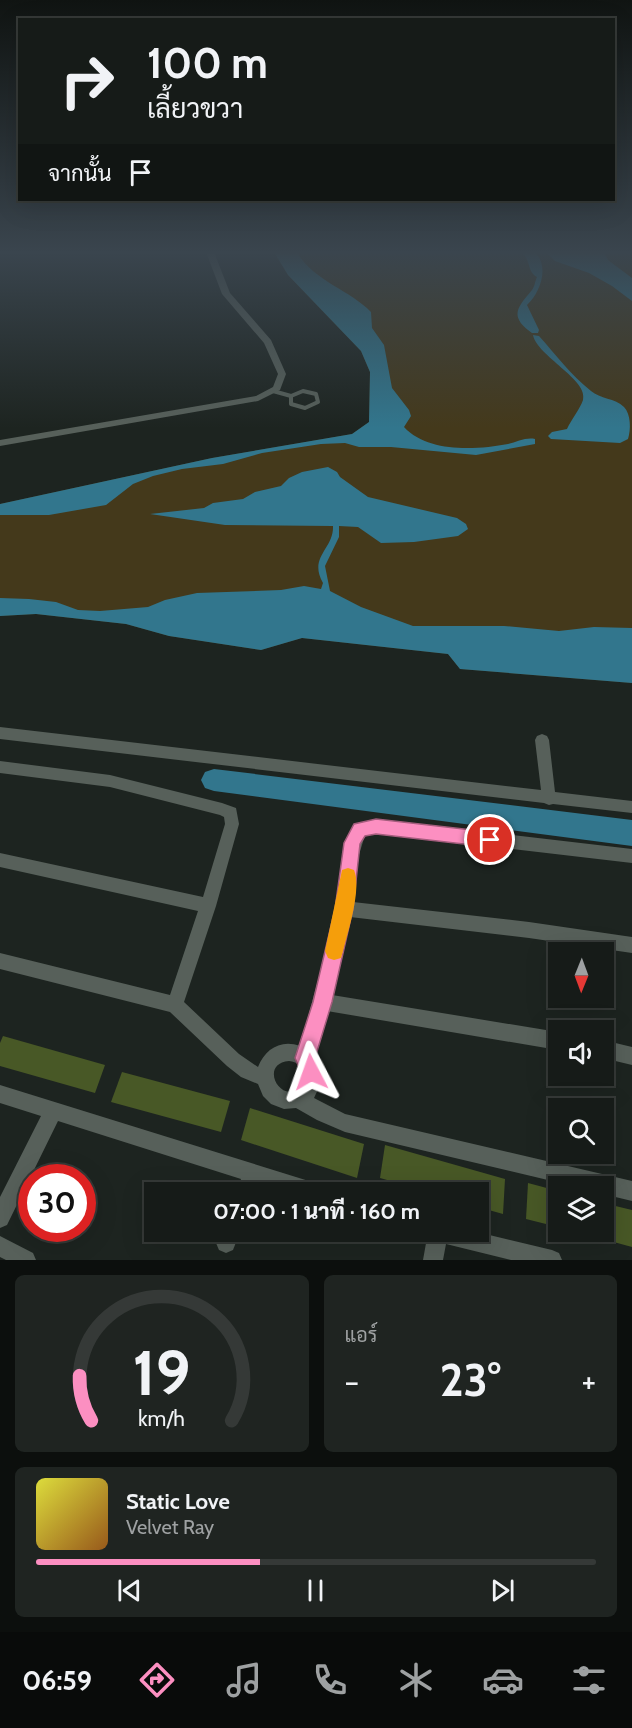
<!DOCTYPE html>
<html lang="th">
<meta charset="utf-8">
<style>
:root{--surface:#161b18;--page:#1f2421;--text:#f1f3f6;--muted:#9ea1a2;--line:#353937;--accent:#fc8fc1}
body{margin:0;font-family:Cabin,Sarabun,sans-serif;background:var(--page);color:var(--text);height:100vh;display:flex;flex-direction:column;font-size:22px;white-space:nowrap}
*{box-sizing:border-box;margin:0}
p{font-size:20px;color:var(--muted)}
.icon{flex:none;width:33px;height:33px;fill:none;stroke:currentColor;stroke-width:2;stroke-linecap:round;stroke-linejoin:round}
.map{position:relative;height:1260px;overflow:hidden}
.side{display:flex;flex-direction:column;gap:15px;padding:15px;background:#0c0f0d;flex:1}
.side>*{flex:none}
.guide{position:absolute;left:18px;top:18px;width:597px;height:183px;border-radius:0px;box-shadow:0 6px 24px #0002,0 0 0 2px var(--line);background:#161b18;color:var(--text);overflow:hidden}
.needle{width:39px;rotate:181deg}
.fabs{position:absolute;left:548px;top:942px;display:grid;gap:12px}
.fabs a{display:grid;place-items:center;width:66px;height:66px;border-radius:0px;background:var(--surface);box-shadow:0 6px 24px #0002,0 0 0 2px var(--line);font-size:30px}
.speed{position:absolute;left:18px;top:1164px;display:flex;gap:12px;font-size:30px;font-weight:700;text-align:center}
.speed>*{display:grid;place-content:center;width:78px;height:78px;border-radius:50%;background:var(--surface);box-shadow:0 6px 24px #0002,0 0 0 2px var(--line);line-height:1}
.speed .limit{border:9px solid #d22;background:#fff;color:#111}
.pin{position:absolute;display:grid;place-items:center;width:51px;height:51px;color:#fff;margin:-26px;border:3px solid #fff;border-radius:50%;box-shadow:0 2px 6px #0007}
.me{position:absolute;width:66px;margin:-33px;rotate:356deg;stroke-linejoin:round;filter:drop-shadow(0 0 4px #0008)}
.turn{display:flex;align-items:center;gap:21px;height:126px;padding:0 30px;font-size:27px}
.turn .icon{width:78px;height:78px;stroke-width:2.5}
.turn b{display:block;font-size:42px;line-height:51px}
.then{display:flex;align-items:center;height:57px;padding:0 30px;background:#0003;gap:12px;font-size:22px}
.big{font-size:45px;font-weight:800;line-height:1.1}
.side .card{flex:1;display:flex;flex-direction:column;justify-content:center;gap:9px;min-width:0;padding:0 21px;border-radius:9px;background:var(--page)}
.side .dial{align-items:center;gap:0}
.dial svg{height:156px;overflow:visible;fill:none;stroke:var(--line);stroke-width:7;stroke-linecap:round;text-anchor:middle}
.dial text{fill:var(--text);stroke:none}
.song{display:flex;align-items:center;gap:18px}
.cover{width:72px;height:72px;border-radius:9px;background:linear-gradient(135deg,hsl(60 70% 55%),hsl(30 70% 35%))}
.played{height:6px;border-radius:3px;background:linear-gradient(90deg,var(--accent) 40%,var(--line) 40%)}
.keys{display:flex;justify-content:space-around;direction:ltr}
.heat{display:flex;justify-content:space-between;align-items:center;font-size:33px;direction:ltr}
.side .tiles{flex:1;display:grid;gap:15px;grid-template-columns:1fr 1fr}
.card:last-child{grid-column:span 2}
.trip{position:absolute;left:144px;top:1182px;width:345px;height:60px;border-radius:0px;background:var(--surface);box-shadow:0 6px 24px #0002,0 0 0 2px var(--line);font-weight:800;line-height:60px;text-align:center}
.dock{display:flex;height:96px;justify-content:space-around;align-items:center;background:#090b0a;color:var(--muted)}
.dock .icon{width:42px;height:42px}
.dock .selected{color:var(--accent)}
.dock b{font-size:27px;color:var(--text)}
.map>svg:first-child{display:block}
.green{fill:#44391b}
.water{fill:#32768d}
.lines{fill:none;stroke-linecap:round;stroke-linejoin:round}
.river{fill:#32768d;fill-rule:evenodd}
.building{fill:#485826}
.lane{stroke:#57605a;stroke-width:4}
.street{fill:#57605a;fill-rule:evenodd}
.route{fill:#fc8fc1;stroke:#a45d7d;stroke-width:1.5}
.slow{fill:#f59e0b}
</style>
<div class="map">
<svg width="632" height="1260" viewBox="0 0 632 1260">
<rect width="100%" height="100%" fill="#1d2420"/>
<path class="green" d="M274,252h358v431l-172,-14 -12,-15 -146,-16 -41,12 -92,-14 -43,-12 -90,-10 -36,2v-112l212,-46 140,-24 17,-12 1,-50 -9,-21 -73,-76z"/>
<g class="water">
<path d="M274,252h23c15,28 53,38 74,60l1,16 12,17 8,43 17,22 2,6 -7,11c24,26 72,23 104,17 9,-2 18,-7 27,-5v5l-59,11 -85,-8h-32l-14,-4 -24,1 -59,9 -39,11 -41,5 -29,7 -20,8 -27,21 -57,10h-49v-11l212,-46 140,-24 17,-12 1,-50 -9,-21 -73,-76z"/>
<path d="M520,252h15c15,15 5,41 -8,53l12,25 -1,3h-6c-24,-17 -14,-26 0,-43 3,-4 3,-9 5,-13 -11,-6 -5,-18 -17,-25z"/>
<path d="M546,252h58l4,8 24,18v23l-20,-15 -23,-13 -34,-12z"/>
<path d="M533,335l6,1c17,19 31,38 52,55 9,8 24,7 33,16 7,7 7,23 4,32l-8,4 -69,-4 -3,-3 4,-4 15,-3c4,-9 13,-20 16,-29 6,-20 -46,-44 -50,-65z"/>
<path d="M328,467l9,5 3,5 28,20 89,21 9,6 2,5 -10,7 -44,6 -33,1 -23,-16 -19,-1v11l-14,29 5,25 31,16 52,19h91l55,5 35,-4 38,1v55l-172,-14 -12,-15 -146,-16 -41,12 -92,-14 -43,-12 -90,-10 -36,2v-18l29,1 27,3 22,8 22,1 48,-4 17,-7 32,-7 84,-3 23,-4 17,3 2,-6c-15,-26 11,-34 10,-57l-108,-1 -75,-11 54,-6 9,-5 30,-4 12,-7 26,-6 8,-8 13,-6z"/>
</g>
<g class="lines">
<path class="river" d="M214,769l418,51v26l-418,-55 -9,-3 -4,-8 4,-8z"/>
</g>
<g class="building">
<path d="M3,1036l102,29 -10,28 -95,-27v-23z"/>
<path d="M122,1072l108,29 -9,31 -110,-30z"/>
<path d="M250,1108l114,36 -7,34 -116,-38z"/>
<path d="M385,1145l120,34 -2,35 -25,-7v-15h-48l-50,-14z"/>
<path d="M528,1183l30,8v36l-32,-8z"/>
<path d="M603,1203l29,7v37l-55,-15h26z"/>
</g>
<g class="lines">
<g class="lane">
<path d="M273,391l18,5"/>
<path d="M303,391l13,3 2,8 -13,6 -14,-4v-8z"/>
</g>
<g class="street">
<path d="M206,252h8l16,41 41,47 15,34 -6,16 -22,11 -258,45v-6l256,-44 17,-9 5,-13 -14,-31 -42,-49z"/>
<path d="M0,727l541,63 -6,-50 2,-4 5,-2 5,2 2,4 6,52 77,9v12l-79,-9 -4,1 -5,-2 -544,-64z"/>
<path d="M0,761l110,14 112,28 14,5 3,16 -23,82 -32,96 55,52 19,13c7,-18 23,-28 42,-21l32,-117 13,-81 10,-24 21,-5 256,30v14l-256,-30 -11,2 -7,23 -5,44 176,20 103,15v16l-103,-15 -179,-21 -18,78 226,37v18l-231,-39 -12,45 7,20 -2,9 -6,13 31,16 287,67v20l-29,-7v-8h-30l-228,-54 -28,-12 -21,-12 -12,1 -13,-5 -8,-8 -5,-12 -17,-7 -14,-11 -57,-54 -170,-43v-16l170,42 28,-84 -198,-44v-14l203,44 22,-73 -1,-7 -4,-2 -110,-28 -110,-14zM289,1061c12,1 20,13 12,24 -18,23 -44,-21 -12,-24z"/>
<path d="M603,1040l29,7v18l-29,-7z"/>
<path d="M0,1085l312,97 7,3 3,7h-39l-25,-7 -3,7h-19l5,-13 -183,-58 -51,104 -7,3v-31l41,-81 -41,-13z"/>
<path d="M220,1232h20l-7,18 -7,3 -7,-3 -3,-7z"/>
<path d="M428,1232h49l75,18 7,3 3,7h-51l-65,-16 -3,16h-20z"/>
<path d="M0,1236l33,17 3,7h-30l-6,-3z"/>
</g>
</g>
<linearGradient id="sky" x2="0" y2="1"><stop stop-color="#101412"/><stop offset="0.59" stop-color="#3a454e"/><stop offset="1" stop-color="#3a454e" stop-opacity="0"/></linearGradient>
<rect width="632" height="428" fill="url(#sky)"/>
<path class="route" d="M376,819l114,13 6,2 2,6 -2,5 -6,2 -114,-13 -11,2 -5,8 -7,65 -21,93 -17,56 6,14 -2,7 -8,3 -7,-3 -9,-21 18,-56 22,-93 9,-66 10,-19z"/>
<path class="slow" d="M348,868l6,2c8,18 -6,62 -11,81l-2,7 -7,2 -6,-2 -3,-7 17,-81z"/>
</svg>
<div class="fabs">
<a><svg class="needle" viewBox="-14 -14 28 28"><path d="M0-13l5 13h-10z" fill="#e53935"/><path d="M0 13l5-13h-10z" fill="#9ea1a2"/></svg></a>
<a><svg class="icon" aria-label="sound" viewBox="0 0 24 24"><path d="M4 9h4l5-4v14l-5-4H4zM17 9q2 3 0 6"/></svg></a>
<a><svg class="icon" aria-label="search" viewBox="0 0 24 24"><circle cx="10" cy="10" r="6"/><path d="M15 15l6 6"/></svg></a>
<a><svg class="icon" aria-label="layers" viewBox="0 0 24 24"><path d="M12 4l9 5-9 5-9-5zM3 14l9 5 9-5"/></svg></a>
</div>
<div class="speed"><div class="limit">30</div></div>
<div class="pin" style="left:490px;top:840px;background:#d93025"><svg class="icon" aria-label="arrive" viewBox="0 0 24 24"><path d="M6 21V4h12l-3 4 3 4H6"/></svg></div>
<svg class="me" style="left:311px;top:1072px" viewBox="-20 -20 40 40"><path d="M0-17L14 15 0 8-14 15z" fill="#fc8fc1" stroke="#fff" stroke-width="4"/></svg>
<div class="trip">07:00 · 1 นาที · 160 m</div>
<div class="guide">
<div class="turn"><svg class="icon" aria-label="right" viewBox="0 0 24 24"><path d="M7 20v-9h11M14 6l5 5-5 5"/></svg><div><b>100 m</b>เลี้ยวขวา</div></div>
<div class="then">จากนั้น<svg class="icon" aria-label="arrive" viewBox="0 0 24 24"><path d="M6 21V4h12l-3 4 3 4H6"/></svg></div>
</div>
</div>
<section class="side">
<div class="tiles">
<div class="card dial"><svg viewBox="0 0 100 80">
<path d="M14 69A42 42 0 1 1 86 69"/>
<path d="M14 69A42 42 0 0 1 8 46" stroke="#fc8fc1"/>
<text x="50" y="56" font-size="32" font-weight="700">19</text>
<text x="50" y="72" font-size="11">km/h</text>
</svg></div>
<div class="card"><p>แอร์</p>
<div class="heat"><a>−</a><b class="big">23°</b><a>+</a></div>
</div>
<div class="card">
<div class="song"><i class="cover"></i><div><b>Static Love</b><p>Velvet Ray</p></div></div>
<div class="played"></div>
<div class="keys"><svg class="icon" aria-label="previous" viewBox="0 0 24 24"><path d="M18 5L8 12l10 7zM5 5v14"/></svg><svg class="icon" aria-label="pause" viewBox="0 0 24 24"><path d="M8 5v14M16 5v14"/></svg><svg class="icon" aria-label="next" viewBox="0 0 24 24"><path d="M6 5l10 7-10 7zM19 5v14"/></svg></div>
</div>
</div>
</section>
<nav class="dock">
<b>06:59</b>
<svg class="icon selected" aria-label="directions" viewBox="0 0 24 24"><path d="M12 3l9 9-9 9-9-9zM9 14v-3h6M13 9l2 2-2 2"/></svg>
<svg class="icon" aria-label="music" viewBox="0 0 24 24"><path d="M9 18V5l10-2v13"/><circle cx="6" cy="18" r="3"/><circle cx="16" cy="16" r="3"/></svg>
<svg class="icon" aria-label="phone" viewBox="0 0 24 24"><path d="M5 4h4l2 5-3 2q2 4 5 5l2-3 5 2v4C11 20 4 13 5 4z"/></svg>
<svg class="icon" aria-label="climate" viewBox="0 0 24 24"><path d="M12 3v18M4 7l16 10M4 17L20 7"/></svg>
<svg class="icon" aria-label="car" viewBox="0 0 24 24"><path d="M5 17H2v-5l4-1 3-4h7l3 4 3 1v5h-3M9 17h6M6 11h13"/><circle cx="7" cy="17" r="2"/><circle cx="17" cy="17" r="2"/></svg>
<svg class="icon" aria-label="filters" viewBox="0 0 24 24"><path d="M4 7h16M4 17h16"/><circle cx="9" cy="7" r="2"/><circle cx="15" cy="17" r="2"/></svg>
</nav>
